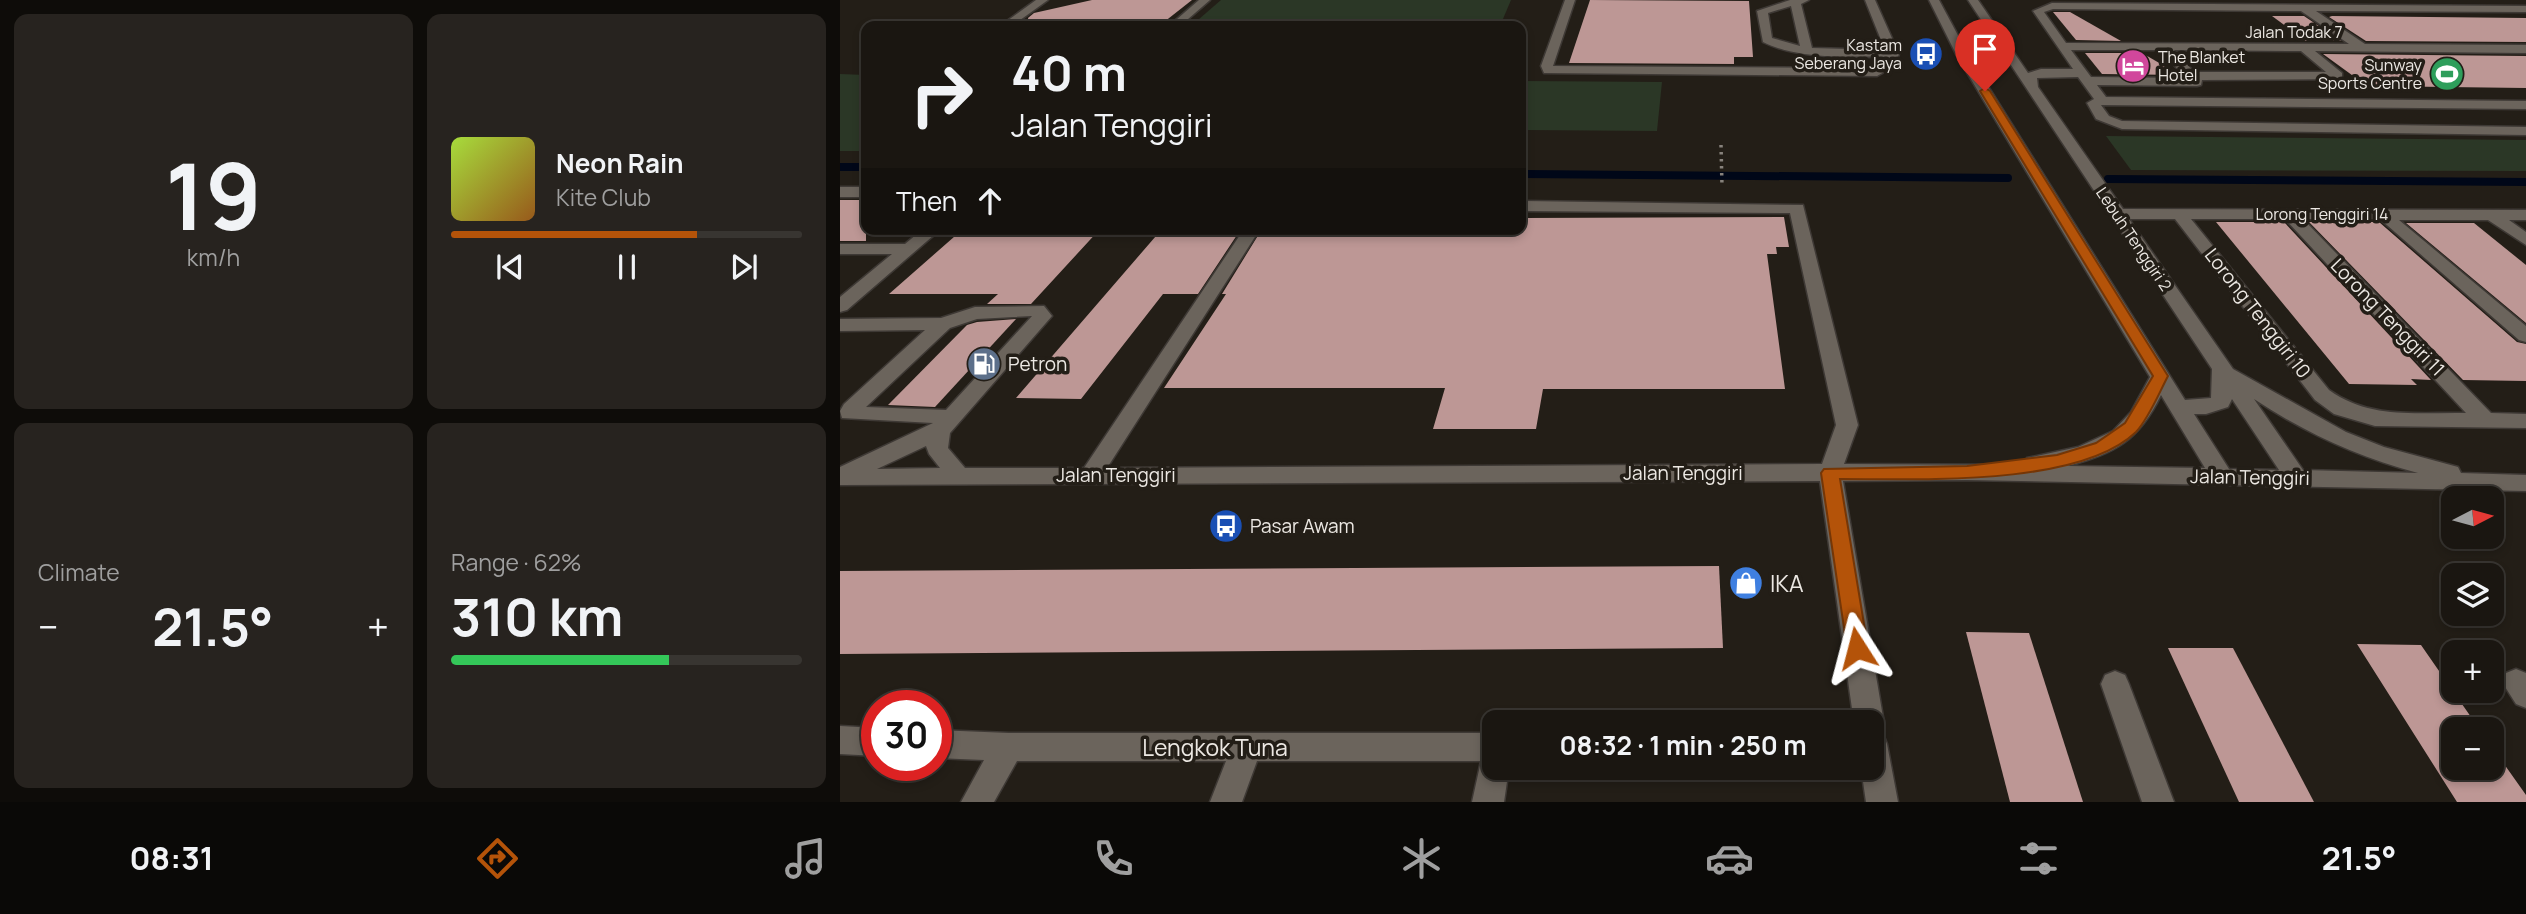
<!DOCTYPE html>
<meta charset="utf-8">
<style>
:root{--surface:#1a1611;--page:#27231f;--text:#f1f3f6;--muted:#9f9f9f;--line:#383531;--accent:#b45309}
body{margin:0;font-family:Manrope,sans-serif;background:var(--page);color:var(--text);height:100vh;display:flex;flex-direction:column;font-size:26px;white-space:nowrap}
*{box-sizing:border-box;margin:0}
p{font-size:23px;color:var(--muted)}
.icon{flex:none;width:38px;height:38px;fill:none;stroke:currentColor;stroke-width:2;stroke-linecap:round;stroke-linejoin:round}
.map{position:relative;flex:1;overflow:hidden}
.panel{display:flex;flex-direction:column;gap:14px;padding:14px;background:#0e0c09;width:840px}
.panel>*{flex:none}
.guide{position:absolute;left:21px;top:21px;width:665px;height:214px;border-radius:14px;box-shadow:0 4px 10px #0003,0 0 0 2px var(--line);background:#1a1611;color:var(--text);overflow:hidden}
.needle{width:46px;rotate:84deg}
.tools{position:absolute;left:1601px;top:486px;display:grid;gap:14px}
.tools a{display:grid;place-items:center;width:63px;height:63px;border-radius:14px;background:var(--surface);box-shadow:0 4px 10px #0003,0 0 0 2px var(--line);font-size:35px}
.speed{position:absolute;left:21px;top:690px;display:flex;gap:14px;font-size:35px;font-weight:700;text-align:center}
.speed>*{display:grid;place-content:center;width:91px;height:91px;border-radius:50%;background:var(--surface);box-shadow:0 4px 10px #0003,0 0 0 2px var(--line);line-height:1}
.speed .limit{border:10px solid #d22;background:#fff;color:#111}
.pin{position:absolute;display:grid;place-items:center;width:60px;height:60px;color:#fff;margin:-72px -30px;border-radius:50% 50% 50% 0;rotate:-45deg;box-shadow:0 0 7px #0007}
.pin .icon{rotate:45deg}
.me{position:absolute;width:77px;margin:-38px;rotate:351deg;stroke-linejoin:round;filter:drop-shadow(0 0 5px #0008)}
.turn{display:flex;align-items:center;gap:24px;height:147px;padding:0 35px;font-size:32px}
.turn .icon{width:91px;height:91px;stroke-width:2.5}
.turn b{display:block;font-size:49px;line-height:60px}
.then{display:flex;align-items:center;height:66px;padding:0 35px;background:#0003;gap:14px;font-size:26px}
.big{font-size:52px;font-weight:700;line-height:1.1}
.panel .widget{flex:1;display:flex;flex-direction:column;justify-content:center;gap:10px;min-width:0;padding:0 24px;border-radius:14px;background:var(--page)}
.panel .dial{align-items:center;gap:0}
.dial b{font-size:91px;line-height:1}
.song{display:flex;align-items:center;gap:21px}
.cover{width:84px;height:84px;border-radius:10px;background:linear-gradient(135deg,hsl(80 70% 55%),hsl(30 70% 35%))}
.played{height:7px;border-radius:4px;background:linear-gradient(90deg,var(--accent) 70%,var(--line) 70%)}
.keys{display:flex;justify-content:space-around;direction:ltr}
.heat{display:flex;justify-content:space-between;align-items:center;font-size:38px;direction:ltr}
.charge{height:10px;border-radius:5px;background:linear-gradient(90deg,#34c759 62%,var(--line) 0)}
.panel .tiles{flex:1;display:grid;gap:14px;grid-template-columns:repeat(2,1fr)}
.trip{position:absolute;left:642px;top:710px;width:402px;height:70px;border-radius:14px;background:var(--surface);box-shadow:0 4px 10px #0003,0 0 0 2px var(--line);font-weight:700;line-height:70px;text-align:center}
.dock{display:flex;height:112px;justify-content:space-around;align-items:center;background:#0a0907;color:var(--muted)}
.dock .icon{width:49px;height:49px}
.dock .active{color:var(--accent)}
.dock b{font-size:32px;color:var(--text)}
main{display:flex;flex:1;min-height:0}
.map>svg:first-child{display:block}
.green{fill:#2b3726}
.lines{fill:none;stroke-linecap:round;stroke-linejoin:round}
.stream{stroke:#000718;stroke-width:8}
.building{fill:#bd9795}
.minor-casing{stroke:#3e3935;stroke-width:3}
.path{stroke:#87827c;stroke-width:3.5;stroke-dasharray:2.5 4.5;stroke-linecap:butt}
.minor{fill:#6b645c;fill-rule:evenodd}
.route{fill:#b45309;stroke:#753606;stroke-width:2}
.labels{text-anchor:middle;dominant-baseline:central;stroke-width:7;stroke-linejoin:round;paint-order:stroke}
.far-street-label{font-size:16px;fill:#ece8e3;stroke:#231e17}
.far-poi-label{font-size:16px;fill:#ece8e3;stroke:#231e17;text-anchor:end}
.street-label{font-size:19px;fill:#ece8e3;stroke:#231e17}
.poi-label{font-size:19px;fill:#ece8e3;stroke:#231e17;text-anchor:start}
.near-poi-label{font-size:23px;fill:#ece8e3;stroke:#231e17;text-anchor:start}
.near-street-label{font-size:23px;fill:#ece8e3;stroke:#231e17}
</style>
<main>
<section class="panel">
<div class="tiles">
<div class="widget dial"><b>19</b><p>km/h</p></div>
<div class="widget">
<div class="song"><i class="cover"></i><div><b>Neon Rain</b><p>Kite Club</p></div></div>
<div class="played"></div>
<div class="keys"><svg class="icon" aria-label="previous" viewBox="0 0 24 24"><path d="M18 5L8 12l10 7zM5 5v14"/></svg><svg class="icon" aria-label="pause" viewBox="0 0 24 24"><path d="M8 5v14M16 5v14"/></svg><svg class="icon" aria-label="next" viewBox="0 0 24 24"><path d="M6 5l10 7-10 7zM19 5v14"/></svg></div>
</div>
<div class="widget"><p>Climate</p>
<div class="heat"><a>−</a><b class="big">21.5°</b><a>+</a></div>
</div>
<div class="widget"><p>Range · 62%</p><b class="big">310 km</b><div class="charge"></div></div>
</div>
</section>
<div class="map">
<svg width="1686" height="802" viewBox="0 0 1686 802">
<rect width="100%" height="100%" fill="#231e17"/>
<g class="green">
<path d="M381,0h290l-11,26h-309z"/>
<path d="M0,74l26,1v76h-26z"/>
<path d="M681,81l141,1 -5,49 -136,-1z"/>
<path d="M1266,136l420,4v31l-395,-1z"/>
</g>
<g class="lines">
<g class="stream">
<path d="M0,167h26"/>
<path d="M681,174l487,4"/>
<path d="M1268,179l418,3"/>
</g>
</g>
<g class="building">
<path d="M252,0h100l-33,26h-130l-1,-8 6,-5z"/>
<path d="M750,0l159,1 4,56h-19v7l-165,-1z"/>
<path d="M1213,12h17l51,29 -45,-1z"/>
<path d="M1432,16h32l37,25h-35z"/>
<path d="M1492,16l194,2v24l-160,-1 -37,-24z"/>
<path d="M1245,53h57l38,22 -78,-1z"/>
<path d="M1483,54l203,2v32l-159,-2z"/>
<rect x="0" y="200" width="26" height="41"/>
<path d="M944,217l5,30h-13l1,7h-10l18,135h-242l-7,40h-103l12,-41h-281l62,-94h-4l40,-65h259v-11z"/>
<path d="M1376,222h68l147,158 -20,-1 6,6 -68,-1z"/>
<path d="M1469,222h70l138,120 9,2v37l-63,-1z"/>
<path d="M1566,223h68l52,42v58z"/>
<path d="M123,229h137l-69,75h-44l11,-10h-109z"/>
<path d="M322,229h79l-43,65h-35l-82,105 -65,-1z"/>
<path d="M176,319l-81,88 -47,-2 79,-80 10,-3z"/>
<path d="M879,566l4,82 -883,6v-83z"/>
<path d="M1126,632l63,1 54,169h-73z"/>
<path d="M1517,644l64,1 59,85h-26v38h38v-21l34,48v7h-69z"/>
<path d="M1328,648h65l81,154h-75z"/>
</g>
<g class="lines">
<g class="minor-casing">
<g id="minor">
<path d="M196,0h12l-36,26h-12z"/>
<path d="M359,0h11l-30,26h-11z"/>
<path d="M725,0h10l-22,66 321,2 11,-7 1,-4c-40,-1 -86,3 -123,-15l-6,-31 33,-11h19l-8,4 11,44 73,2 -20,-50h10l24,54 -4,12 -18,10 -333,-3 -3,-7zM951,6l9,40 -28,-8 -4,-25z"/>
<path d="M1089,0h10l30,56 216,344 26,-2 1,-29 -244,-369h10l50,73 13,-4h32l-40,-58 19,-8 474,3v6l-210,-1 49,33 161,1v8l-211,-2 27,22v6l-140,1 -1,5 -4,1 -100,-1 9,12 420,4v8l-425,-4 8,11 13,5 404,6v8l-404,-6 -26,-10 -9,-16 7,-4 -16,-22 -41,1 1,9 85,122 403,1v10h-17l17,12v13l-38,-25h-89l127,106v16l-7,-2 -139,-121h-77l188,194 35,1v14l-151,-2 -41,-12 -19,-14 -140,-181h-46l104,150 113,63 38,15 74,20 3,6 65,2v16l-559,-11 -124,1 41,242 -5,10 4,1 4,10 11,58h-32l-5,-34h11v-45h-18l-34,-242 -980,4v-18l93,-44 -91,-5 -2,-7 4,-7 81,-74 -85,1v-12l101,-1 34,-11 69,-1 8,10 -102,117 -2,15 17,20h119l160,-239h16l-153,239 715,-4 14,-39 -46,-212 -269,-2v-10l282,4 55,220 -14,39 180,1 3,-7 51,-11 35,-16 18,-19 19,-35 -193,-321zM1213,9l248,2 48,33 -283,-1 -22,-31zM1231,50h89l26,28 -95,-1zM1334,50l127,1 25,21h-132zM1351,219h94l181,194c-49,-1 -95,7 -137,-23zM192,316l-86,94 -80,-3 84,-79 27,-9zM1321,395l44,73 -138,-2c48,-12 72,-26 94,-71zM1392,399l47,71 -50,-1 -35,-55h12l22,-7zM1414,399c51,34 104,58 164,74l-115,-3zM86,446l3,8 11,14 -63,1z"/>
<rect x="0" y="187" width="26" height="10"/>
<path d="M83,229h18l-94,81 -7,2v-15l52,-43h-52v-10h65z"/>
<path d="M1676,669l10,4v35l-10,-4 -14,-22 4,-9z"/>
<path d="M1275,671l10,4 4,9 45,118h-32l-41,-118 4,-9z"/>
<path d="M0,726l37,2v28l-37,-2z"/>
<path d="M96,730l73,3h485v35h15l-5,34h-32l9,-41h-224l-15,41h-32l16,-41h-209l-23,41h-33l23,-42 -48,-2z"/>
</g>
</g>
<g class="path">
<path d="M881,145l1,41"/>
<path d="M681,155l4,-11"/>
</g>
<use href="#minor" class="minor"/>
</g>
<path class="route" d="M1145,88l5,3 178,285c-9,17 -19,42 -32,56 -57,55 -220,47 -296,47l28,169 -3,6 -8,3 -7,-3 -3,-6 -26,-175 3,-4 143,-3 90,-11 39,-12 29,-20 28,-47 -173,-285z"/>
<defs>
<g id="bus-disc" transform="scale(1.75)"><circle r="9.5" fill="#1a4fb4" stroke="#231e17"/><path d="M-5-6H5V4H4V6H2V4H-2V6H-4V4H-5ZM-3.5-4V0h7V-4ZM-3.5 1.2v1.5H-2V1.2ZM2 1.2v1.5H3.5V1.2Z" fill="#fff"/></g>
<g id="hotel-disc" transform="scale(1.75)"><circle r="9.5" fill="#d1479c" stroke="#231e17"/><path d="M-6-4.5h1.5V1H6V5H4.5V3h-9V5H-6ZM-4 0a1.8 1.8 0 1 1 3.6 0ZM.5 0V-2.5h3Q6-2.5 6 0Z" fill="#fff"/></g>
<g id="stadium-disc" transform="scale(1.75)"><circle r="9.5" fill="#2e9e5b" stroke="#231e17"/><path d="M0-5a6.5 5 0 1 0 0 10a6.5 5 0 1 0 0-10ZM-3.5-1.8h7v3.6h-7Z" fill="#fff"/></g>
<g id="fuel-disc" transform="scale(1.75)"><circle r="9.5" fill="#5c6f8a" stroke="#231e17"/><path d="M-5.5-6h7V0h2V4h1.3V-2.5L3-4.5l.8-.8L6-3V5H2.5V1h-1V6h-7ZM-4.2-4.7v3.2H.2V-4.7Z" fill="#fff"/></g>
<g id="shop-disc" transform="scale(1.75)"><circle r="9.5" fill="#3f7fe0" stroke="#231e17"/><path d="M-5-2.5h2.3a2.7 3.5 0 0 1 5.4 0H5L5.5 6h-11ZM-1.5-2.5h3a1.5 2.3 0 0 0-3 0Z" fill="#fff"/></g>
</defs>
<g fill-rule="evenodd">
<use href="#bus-disc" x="1086" y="54"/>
<use href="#hotel-disc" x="1293" y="66"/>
<use href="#stadium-disc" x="1607" y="74"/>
<use href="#fuel-disc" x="144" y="364"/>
<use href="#bus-disc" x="386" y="526"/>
<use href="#shop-disc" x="906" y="583"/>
</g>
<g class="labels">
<g class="far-street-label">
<text x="1454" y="32">Jalan Todak 7</text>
<text x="1482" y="214">Lorong Tenggiri 14</text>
<text transform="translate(1294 239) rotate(56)">Lebuh Tenggiri 2</text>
</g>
<g class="far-poi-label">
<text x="1062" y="45">Kastam<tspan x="1062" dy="18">Seberang Jaya</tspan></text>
<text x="1318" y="57" text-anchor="start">The Blanket<tspan x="1318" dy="18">Hotel</tspan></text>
<text x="1582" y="65">Sunway<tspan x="1582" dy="18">Sports Centre</tspan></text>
</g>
<g class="street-label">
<text transform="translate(1418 313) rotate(52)">Lorong Tenggiri 10</text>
<text transform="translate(1548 317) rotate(46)">Lorong Tenggiri 11</text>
<text x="843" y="473">Jalan Tenggiri</text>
<text x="276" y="475">Jalan Tenggiri</text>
<text transform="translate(1410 477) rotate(1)">Jalan Tenggiri</text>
</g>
<g class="poi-label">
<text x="168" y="364">Petron</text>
<text x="410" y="526">Pasar Awam</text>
</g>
<g class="near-poi-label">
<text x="930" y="583">IKA</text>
</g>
<g class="near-street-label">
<text x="375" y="747">Lengkok Tuna</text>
</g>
</g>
</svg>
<div class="tools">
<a><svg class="needle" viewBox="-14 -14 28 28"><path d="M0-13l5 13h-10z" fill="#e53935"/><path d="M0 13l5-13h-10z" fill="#9f9f9f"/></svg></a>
<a><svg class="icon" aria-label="layers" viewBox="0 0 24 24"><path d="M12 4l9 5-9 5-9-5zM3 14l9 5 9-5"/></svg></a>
<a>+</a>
<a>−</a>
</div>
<div class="speed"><div class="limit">30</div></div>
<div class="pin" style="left:1145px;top:91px;background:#d93025"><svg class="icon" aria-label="arrive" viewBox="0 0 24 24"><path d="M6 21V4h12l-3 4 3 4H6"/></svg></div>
<svg class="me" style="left:1017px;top:648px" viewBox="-20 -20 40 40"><path d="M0-17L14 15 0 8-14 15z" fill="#b45309" stroke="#fff" stroke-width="4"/></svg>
<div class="trip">08:32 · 1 min · 250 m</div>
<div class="guide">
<div class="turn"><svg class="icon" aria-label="right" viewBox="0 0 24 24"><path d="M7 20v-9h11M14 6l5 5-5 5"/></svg><div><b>40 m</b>Jalan Tenggiri</div></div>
<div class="then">Then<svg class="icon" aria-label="ahead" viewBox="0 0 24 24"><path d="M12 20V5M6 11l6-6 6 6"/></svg></div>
</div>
</div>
</main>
<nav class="dock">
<b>08:31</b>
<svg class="icon active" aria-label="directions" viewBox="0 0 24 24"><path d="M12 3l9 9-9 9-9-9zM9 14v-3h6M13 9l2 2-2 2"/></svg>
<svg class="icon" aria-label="music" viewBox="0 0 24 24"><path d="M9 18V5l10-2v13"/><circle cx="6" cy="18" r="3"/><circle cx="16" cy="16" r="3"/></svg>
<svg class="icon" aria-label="phone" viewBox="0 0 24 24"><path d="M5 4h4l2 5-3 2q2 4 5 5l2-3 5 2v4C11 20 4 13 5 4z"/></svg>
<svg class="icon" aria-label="climate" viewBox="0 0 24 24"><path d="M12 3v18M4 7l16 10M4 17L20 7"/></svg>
<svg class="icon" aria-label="car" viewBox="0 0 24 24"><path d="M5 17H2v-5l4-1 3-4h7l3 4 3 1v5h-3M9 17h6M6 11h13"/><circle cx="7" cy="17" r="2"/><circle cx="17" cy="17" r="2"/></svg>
<svg class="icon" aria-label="filters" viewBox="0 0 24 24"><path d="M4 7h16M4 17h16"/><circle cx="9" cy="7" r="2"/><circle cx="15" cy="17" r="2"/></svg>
<b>21.5°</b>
</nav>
